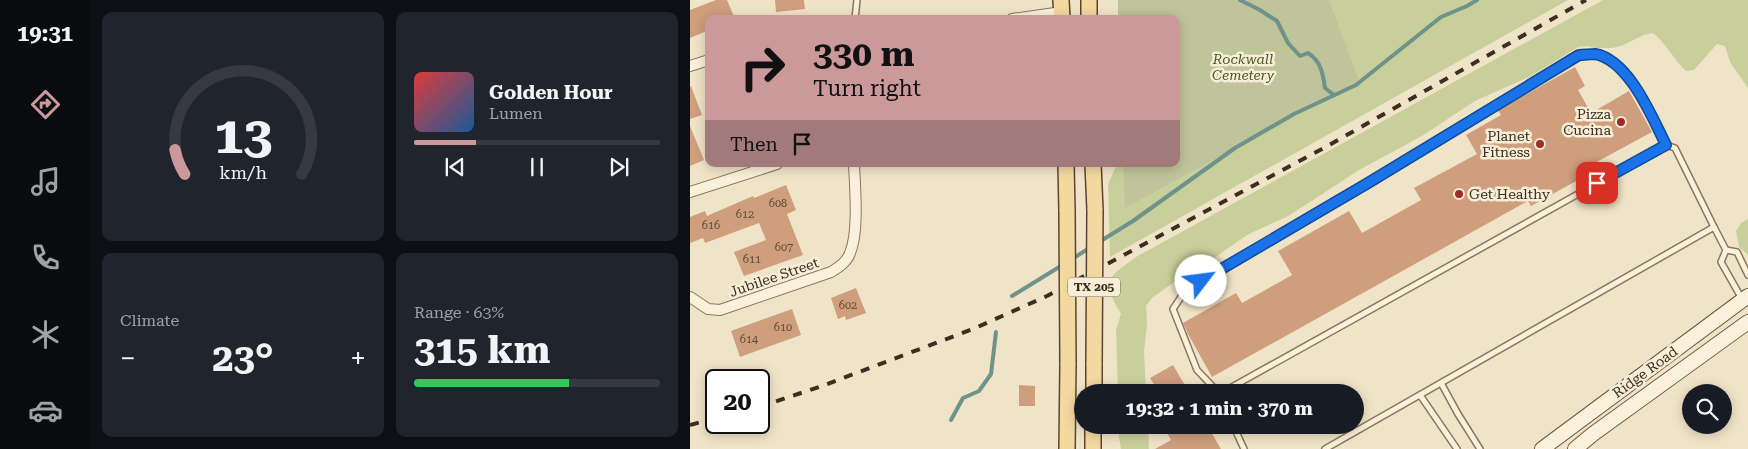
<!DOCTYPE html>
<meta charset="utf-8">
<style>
:root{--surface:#171b24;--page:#20242c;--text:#f1f3f6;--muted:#9ea1a6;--line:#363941;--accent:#cc999b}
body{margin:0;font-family:"Roboto Serif",serif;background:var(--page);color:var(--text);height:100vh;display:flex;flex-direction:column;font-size:19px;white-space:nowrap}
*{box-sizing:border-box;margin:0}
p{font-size:16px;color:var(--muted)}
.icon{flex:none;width:28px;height:28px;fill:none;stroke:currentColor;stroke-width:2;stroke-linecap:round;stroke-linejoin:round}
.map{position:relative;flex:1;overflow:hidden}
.details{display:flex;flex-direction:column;gap:12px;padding:12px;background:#0d0f14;width:600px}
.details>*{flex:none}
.banner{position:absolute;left:15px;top:15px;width:475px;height:152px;border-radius:10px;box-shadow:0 2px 12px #0003;background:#cc999b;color:#111;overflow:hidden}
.fabs{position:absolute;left:992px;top:384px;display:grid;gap:10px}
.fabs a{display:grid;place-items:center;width:50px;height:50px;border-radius:50%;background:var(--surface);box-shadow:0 2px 12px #0003;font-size:25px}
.speed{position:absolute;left:15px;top:369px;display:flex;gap:10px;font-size:25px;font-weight:700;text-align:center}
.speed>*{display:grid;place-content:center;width:65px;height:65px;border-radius:50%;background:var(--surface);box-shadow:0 2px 12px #0003;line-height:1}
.speed .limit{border:2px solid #111;border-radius:8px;background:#fff;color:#111}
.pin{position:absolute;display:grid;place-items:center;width:42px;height:42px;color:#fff;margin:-21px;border-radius:10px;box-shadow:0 2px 8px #0006}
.me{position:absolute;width:55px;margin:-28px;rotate:60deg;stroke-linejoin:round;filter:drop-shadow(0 0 4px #0008)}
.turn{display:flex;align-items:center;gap:18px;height:105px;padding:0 25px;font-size:22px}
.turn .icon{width:65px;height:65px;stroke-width:2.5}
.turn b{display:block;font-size:35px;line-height:42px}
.then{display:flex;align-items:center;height:48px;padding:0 25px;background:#0003;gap:10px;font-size:19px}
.big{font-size:38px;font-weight:700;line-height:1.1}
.details .widget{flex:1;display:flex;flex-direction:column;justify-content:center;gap:8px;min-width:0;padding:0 18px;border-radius:10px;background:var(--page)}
.details .dial{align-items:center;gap:0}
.dial svg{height:130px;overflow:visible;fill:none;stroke:var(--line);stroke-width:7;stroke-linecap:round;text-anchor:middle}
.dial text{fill:var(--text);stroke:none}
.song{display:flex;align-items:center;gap:15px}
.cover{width:60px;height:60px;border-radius:8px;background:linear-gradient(135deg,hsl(0 70% 55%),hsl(210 70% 35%))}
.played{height:5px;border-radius:2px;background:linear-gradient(90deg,var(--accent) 25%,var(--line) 25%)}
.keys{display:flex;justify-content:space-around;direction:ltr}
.heat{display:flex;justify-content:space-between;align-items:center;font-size:28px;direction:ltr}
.charge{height:8px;border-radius:4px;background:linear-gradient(90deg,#34c759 63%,var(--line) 0)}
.details .tiles{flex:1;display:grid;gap:12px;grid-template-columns:repeat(2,1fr)}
.trip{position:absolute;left:384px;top:384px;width:290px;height:50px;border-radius:25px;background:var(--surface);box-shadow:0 2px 12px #0003;font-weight:700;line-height:50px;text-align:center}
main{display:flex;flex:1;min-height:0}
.tab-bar{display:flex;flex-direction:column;width:90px;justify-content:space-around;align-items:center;background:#090b0e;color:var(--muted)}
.tab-bar .icon{width:35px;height:35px}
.tab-bar .selected{color:var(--accent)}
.tab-bar b{font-size:22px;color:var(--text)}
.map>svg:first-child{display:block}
.green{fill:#c9cf9b}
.cemetery{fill:#bfc49a}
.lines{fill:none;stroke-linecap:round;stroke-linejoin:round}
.stream{stroke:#6f938a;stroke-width:4}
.building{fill:#cf9f7d}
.service-casing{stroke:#8d765c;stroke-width:8}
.minor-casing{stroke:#8d765c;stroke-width:12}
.secondary-casing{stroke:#6f573f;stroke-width:16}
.primary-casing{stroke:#5b4430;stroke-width:18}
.service{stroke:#faf1dc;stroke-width:5}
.minor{stroke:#faf1dc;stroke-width:10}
.secondary{stroke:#faf1dc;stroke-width:14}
.primary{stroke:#f3d9a0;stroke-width:15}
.rail{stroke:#3d2e20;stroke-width:4;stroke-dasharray:9 9;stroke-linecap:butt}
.primary-bridge-casing{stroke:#5b4430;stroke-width:18;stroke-linecap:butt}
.primary-bridge{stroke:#f3d9a0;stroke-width:15}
.route-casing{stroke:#114b97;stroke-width:12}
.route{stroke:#1a73e8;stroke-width:9}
.poi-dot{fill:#9e2a2b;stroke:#f7eed8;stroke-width:2}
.labels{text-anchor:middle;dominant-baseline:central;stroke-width:5;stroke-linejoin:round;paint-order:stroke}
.number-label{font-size:11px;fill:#624a37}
.shield{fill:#f7eed8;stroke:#756857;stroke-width:1}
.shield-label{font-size:12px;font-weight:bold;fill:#3d2e20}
.park-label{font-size:14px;font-style:italic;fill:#4d5a26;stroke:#f7eed8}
.poi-label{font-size:14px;fill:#3d2e20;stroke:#f7eed8;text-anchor:end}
.street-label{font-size:14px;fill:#3d2e20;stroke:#f7eed8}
</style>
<main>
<nav class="tab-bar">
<b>19:31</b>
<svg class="icon selected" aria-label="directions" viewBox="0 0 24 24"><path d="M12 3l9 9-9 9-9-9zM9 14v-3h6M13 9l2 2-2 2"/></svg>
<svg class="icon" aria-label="music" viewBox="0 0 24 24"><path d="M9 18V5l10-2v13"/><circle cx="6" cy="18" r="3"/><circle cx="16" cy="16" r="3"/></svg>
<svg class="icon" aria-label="phone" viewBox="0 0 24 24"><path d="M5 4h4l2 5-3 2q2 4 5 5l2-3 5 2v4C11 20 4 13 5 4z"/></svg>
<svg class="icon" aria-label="climate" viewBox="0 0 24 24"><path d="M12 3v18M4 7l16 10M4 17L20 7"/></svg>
<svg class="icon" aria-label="car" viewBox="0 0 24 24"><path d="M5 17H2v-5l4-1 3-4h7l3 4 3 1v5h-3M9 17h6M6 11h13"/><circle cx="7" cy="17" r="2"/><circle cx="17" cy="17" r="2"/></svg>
</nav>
<section class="details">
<div class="tiles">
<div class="widget dial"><svg viewBox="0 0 100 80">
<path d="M14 69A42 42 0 1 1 86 69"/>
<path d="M14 69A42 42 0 0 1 8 54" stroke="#cc999b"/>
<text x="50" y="56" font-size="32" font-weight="700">13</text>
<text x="50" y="72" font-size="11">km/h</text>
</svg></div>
<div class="widget">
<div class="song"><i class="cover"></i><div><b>Golden Hour</b><p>Lumen</p></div></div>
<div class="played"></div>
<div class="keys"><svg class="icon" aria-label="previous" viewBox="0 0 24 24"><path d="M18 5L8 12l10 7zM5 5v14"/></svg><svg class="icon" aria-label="pause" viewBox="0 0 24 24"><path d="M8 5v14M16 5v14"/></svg><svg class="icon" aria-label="next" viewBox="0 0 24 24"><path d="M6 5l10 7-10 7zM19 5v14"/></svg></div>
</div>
<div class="widget"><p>Climate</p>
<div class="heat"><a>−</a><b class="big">23°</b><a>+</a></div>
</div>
<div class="widget"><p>Range · 63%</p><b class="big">315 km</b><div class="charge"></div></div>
</div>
</section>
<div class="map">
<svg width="1058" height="449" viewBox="0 0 1058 449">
<rect width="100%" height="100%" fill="#f0e4c8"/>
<g class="green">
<path d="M556,0h322l-458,257 -2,-73 9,-20h59z"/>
<path d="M913,0h145v88l-18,-26 -5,-16 -8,-2 -23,26 -8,1c-13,-12 -20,-28 -33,-38l-9,2 -23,11 -9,2h-17l-8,-2 -9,1 -47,29 -56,25 -53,35 -63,34 -69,45 -43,20 -43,30 -16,7 -36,26 -6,8 1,18 -3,28 2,40h-28l-2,-62 5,-16c-20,-34 -15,-35 15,-57z"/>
<path d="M1058,219v36l-9,-8 -3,-16 5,-8z"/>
<path d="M427,425h31l1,24h-28z"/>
</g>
<path class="cemetery" d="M428,0h211l30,81 -234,127 -2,-44h53v-145h-58z"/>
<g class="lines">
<g class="stream">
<path d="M550,0l20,10 17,11 11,22 12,13 8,-3c13,8 15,21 17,35l9,7"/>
<path d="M409,242l34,-21 102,-73 59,-34 62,-29 85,-68 26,-11 10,-6"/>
<path d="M382,259l19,-12"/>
<path d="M322,296l52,-32"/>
<path d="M261,420l12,-22 16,-7 12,-17 5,-42"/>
</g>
</g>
<g class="building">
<path d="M26,0h11l8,19h-26v11l-19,8v-28z"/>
<path d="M85,0h29l1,9 -29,3z"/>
<path d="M885,67l10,19 -7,4 13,23 38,-22 23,41 -59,32 3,6 -65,36 -3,-5 -316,176 -24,-43 -5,-11 53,-30 6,10 50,-28 -14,-24 71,-40 13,22 59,-33 -7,-12 63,-34 -11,-19 35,-20 -3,-5z"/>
<path d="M1,86l11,29 -12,4v-32z"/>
<path d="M0,126l14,34 -14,6z"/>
<path d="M96,185l10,25 -9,4 16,41 -59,21 -10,-24 32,-12 -7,-17 -54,20 -2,-5 -13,5v-26l15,-6 2,5 46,-20 1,2z"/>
<path d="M166,288l10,25 -20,7 -1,-4 -7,3 -7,-21z"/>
<path d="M102,309l9,26 -61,22 -9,-26z"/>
<path d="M483,365l16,27h-30l-9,-14z"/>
<path d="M329,385l16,1v20h-16z"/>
<path d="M473,425h44l14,24h-66l16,-9z"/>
</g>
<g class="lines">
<g class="service-casing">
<g id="service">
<path d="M165,19l2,-19"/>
<path d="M1036,250l11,2 11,23"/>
<path d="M751,383l17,31 22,35"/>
<path d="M528,392l-21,-22 -24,-61 12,-18 183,-108 211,-128c5,0 11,-1 16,-1 34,6 57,63 71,91"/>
<path d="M533,392l443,-247 9,3 39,79"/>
<path d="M730,395l37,54"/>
<path d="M543,425l11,24"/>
<path d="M635,449l389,-222 12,23 -5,12 21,37"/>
</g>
</g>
<g class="minor-casing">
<g id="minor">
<path d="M322,19l50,-7"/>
<path d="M0,66l19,-6"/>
<path d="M0,192l87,-28"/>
<path d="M0,297l18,12 12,1 111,-38c8,-5 16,-10 19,-19 9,-21 5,-65 4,-89"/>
</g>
</g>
<g class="secondary-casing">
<g id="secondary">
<path d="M852,449l206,-153"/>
<path d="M885,449l18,-15 155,-112"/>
</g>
</g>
<g class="primary-casing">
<g id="primary">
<path d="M371,0l1,19"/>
<path d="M399,0v19"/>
<path d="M376,164l1,47"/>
<path d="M403,164l2,46"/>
<path d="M404,392v-29"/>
<path d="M377,449l1,-86"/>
<path d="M403,449v-24"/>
</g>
</g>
<use href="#service" class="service"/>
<use href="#minor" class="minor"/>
<use href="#secondary" class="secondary"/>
<use href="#primary" class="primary"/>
<g class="rail">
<path d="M69,407l63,-21 151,-57 74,-33 275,-147 264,-149"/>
<path d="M0,425l26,-7"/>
</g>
<g class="primary-bridge-casing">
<g id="primary-bridge">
<path d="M377,211l1,152"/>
<path d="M404,363l1,-153"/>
</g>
</g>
<use href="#primary-bridge" class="primary-bridge"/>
</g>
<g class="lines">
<g class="route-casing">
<path id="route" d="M511,281l167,-98 211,-128c5,0 11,-1 16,-1 34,6 57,63 71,91l-69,38"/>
</g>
<use href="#route" class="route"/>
</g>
<g class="poi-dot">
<circle cx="931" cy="122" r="5"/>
<circle cx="850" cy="144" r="5"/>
<circle cx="769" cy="194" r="5"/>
</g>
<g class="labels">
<g class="number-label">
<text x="88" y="203">608</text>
<text x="55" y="214">612</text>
<text x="21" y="225">616</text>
<text x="94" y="247">607</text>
<text x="62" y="259">611</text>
<text x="158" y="305">602</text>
<text x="93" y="327">610</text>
<text x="59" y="339">614</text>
</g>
<rect class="shield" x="378" y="277.5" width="52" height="19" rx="4"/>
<g class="shield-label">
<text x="404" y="287">TX 205</text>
</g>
<g class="park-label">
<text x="553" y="59">Rockwall<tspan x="553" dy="16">Cemetery</tspan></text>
</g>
<g class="poi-label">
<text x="921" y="114">Pizza<tspan x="921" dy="16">Cucina</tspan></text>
<text x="840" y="136">Planet<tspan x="840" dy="16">Fitness</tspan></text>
<text x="779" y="194" text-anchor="start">Get Healthy</text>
</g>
<g class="street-label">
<text transform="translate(84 277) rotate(-19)">Jubilee Street</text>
<text transform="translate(955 372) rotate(-36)">Ridge Road</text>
</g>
</g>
</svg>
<div class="fabs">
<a><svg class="icon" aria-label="search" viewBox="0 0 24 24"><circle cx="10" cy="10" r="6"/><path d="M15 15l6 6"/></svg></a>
</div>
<div class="speed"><div class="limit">20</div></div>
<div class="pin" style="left:907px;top:183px;background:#d93025"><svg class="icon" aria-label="arrive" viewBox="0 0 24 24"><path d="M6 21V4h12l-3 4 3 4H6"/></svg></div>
<svg class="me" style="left:511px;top:281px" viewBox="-20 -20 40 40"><circle r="19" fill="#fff"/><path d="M0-13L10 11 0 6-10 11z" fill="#1a73e8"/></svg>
<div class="trip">19:32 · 1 min · 370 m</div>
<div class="banner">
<div class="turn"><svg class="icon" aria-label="right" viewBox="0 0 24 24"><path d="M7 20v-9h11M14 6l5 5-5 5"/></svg><div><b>330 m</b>Turn right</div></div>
<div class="then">Then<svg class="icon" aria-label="arrive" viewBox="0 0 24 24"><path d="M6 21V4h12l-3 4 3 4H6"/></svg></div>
</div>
</div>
</main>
